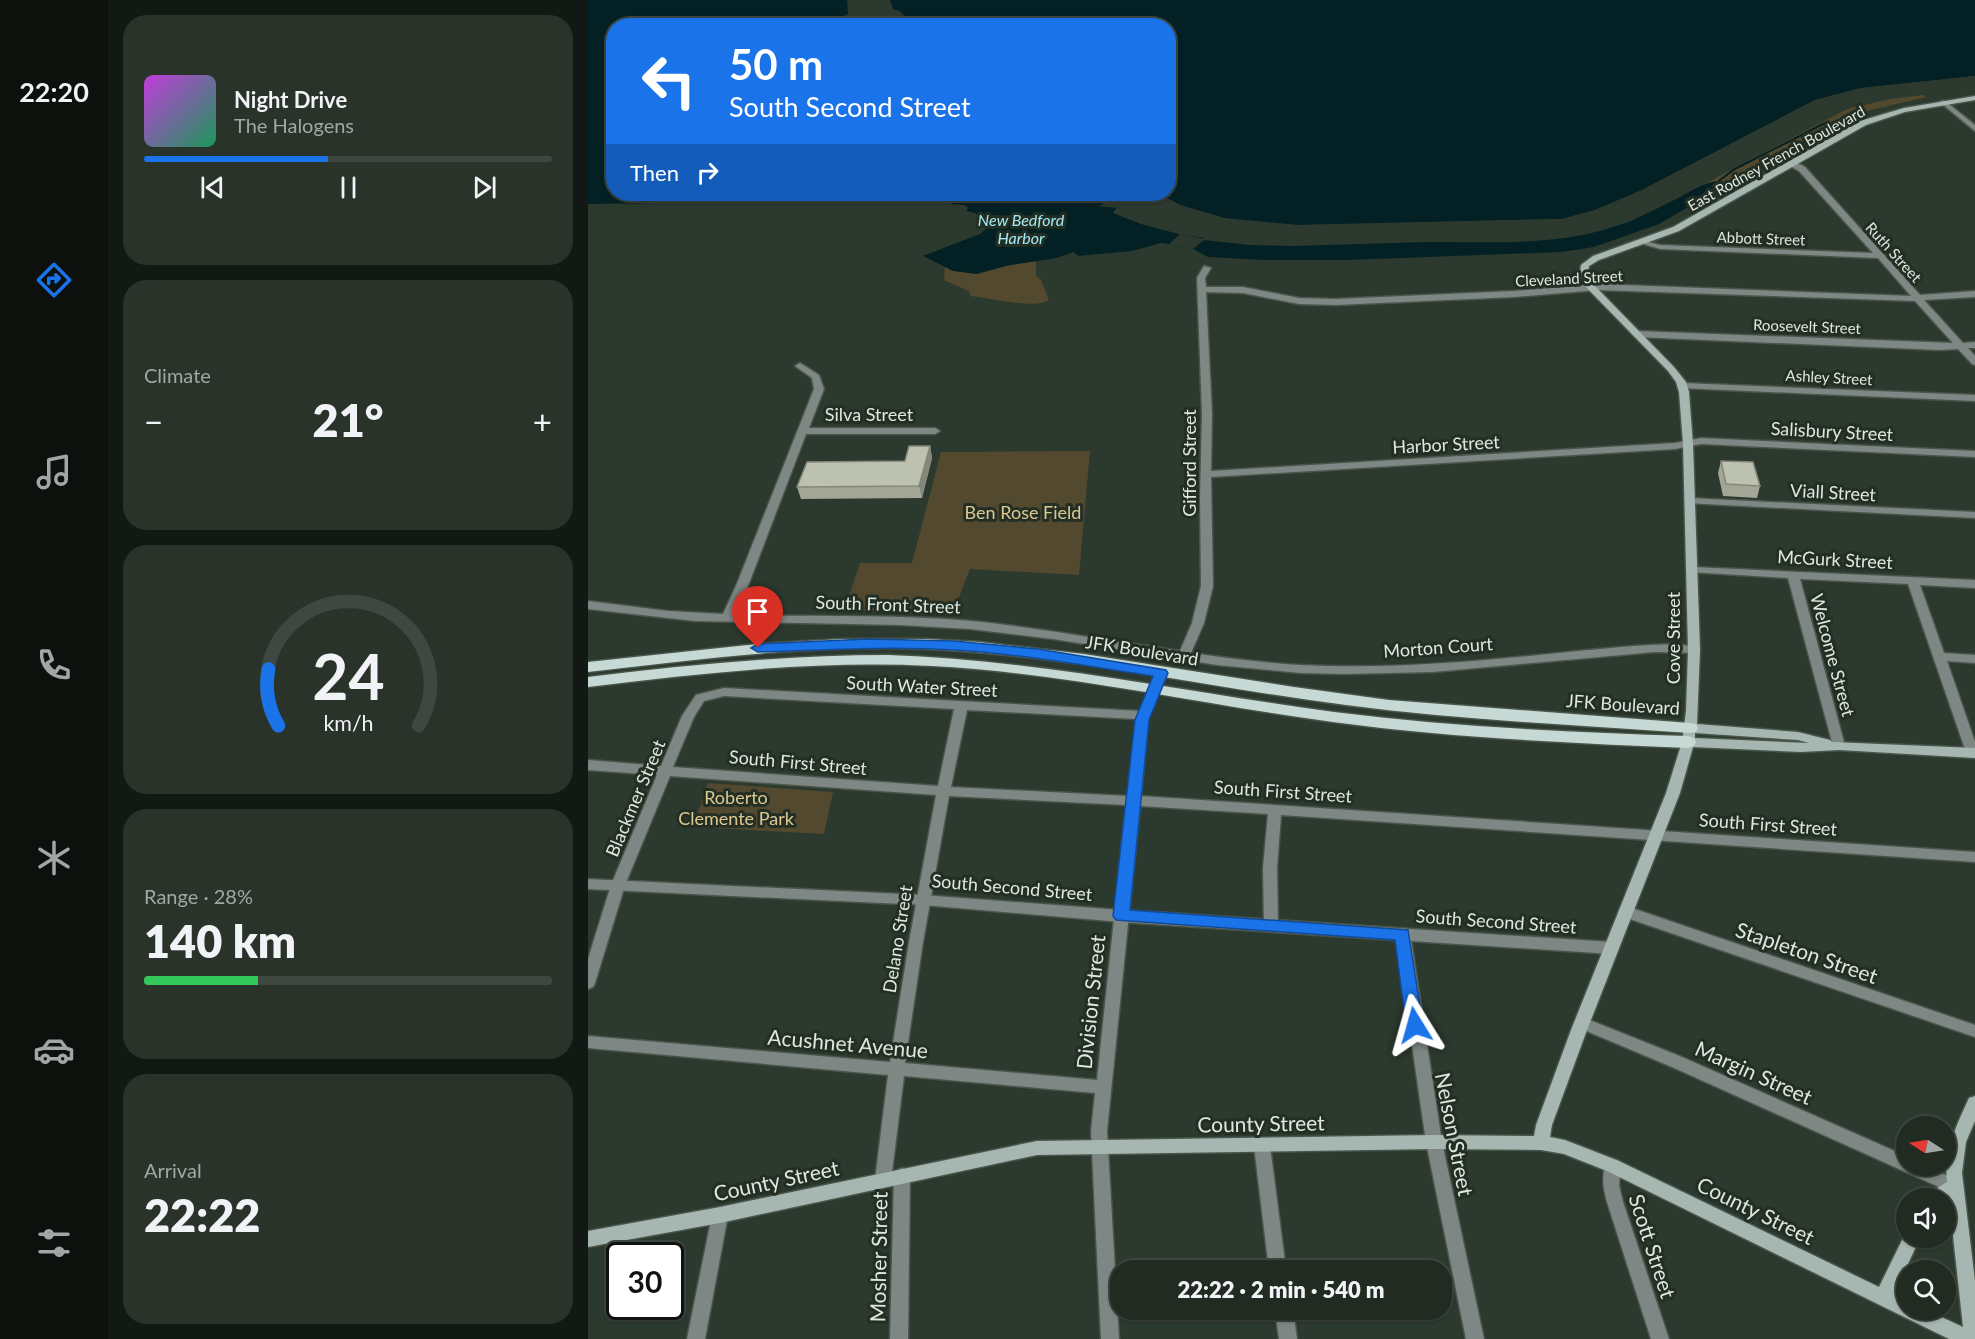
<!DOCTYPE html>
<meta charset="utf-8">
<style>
:root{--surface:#212b22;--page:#29332a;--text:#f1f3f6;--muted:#a2a7a5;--line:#3e4740;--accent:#1a73e8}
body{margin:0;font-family:Lato,sans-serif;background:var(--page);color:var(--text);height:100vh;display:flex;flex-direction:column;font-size:22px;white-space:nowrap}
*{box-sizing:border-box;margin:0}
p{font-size:20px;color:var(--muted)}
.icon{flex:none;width:33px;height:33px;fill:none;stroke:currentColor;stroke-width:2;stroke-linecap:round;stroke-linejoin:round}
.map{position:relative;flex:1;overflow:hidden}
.panel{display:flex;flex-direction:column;gap:15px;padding:15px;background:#121813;width:480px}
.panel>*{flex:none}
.hud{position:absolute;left:18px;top:18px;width:570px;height:183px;border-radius:24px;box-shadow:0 2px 4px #0004,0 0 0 2px var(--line);background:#1a73e8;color:#fff;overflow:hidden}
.needle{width:39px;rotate:282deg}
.tools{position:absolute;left:1308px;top:1116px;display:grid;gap:12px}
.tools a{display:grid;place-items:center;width:60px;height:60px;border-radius:50%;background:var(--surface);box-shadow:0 2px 4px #0004,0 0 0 2px var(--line);font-size:30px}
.speed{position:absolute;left:18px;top:1242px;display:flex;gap:12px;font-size:30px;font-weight:700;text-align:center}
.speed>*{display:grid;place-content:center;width:78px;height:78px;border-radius:50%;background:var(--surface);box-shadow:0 2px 4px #0004,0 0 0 2px var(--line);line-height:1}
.speed .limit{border:3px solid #111;border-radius:9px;background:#fff;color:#111}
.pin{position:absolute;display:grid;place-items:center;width:51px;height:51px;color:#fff;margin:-62px -26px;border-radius:50% 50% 50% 0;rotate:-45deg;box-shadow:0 0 6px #0007}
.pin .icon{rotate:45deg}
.me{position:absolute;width:66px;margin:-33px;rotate:352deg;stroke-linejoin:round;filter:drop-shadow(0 0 4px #0008)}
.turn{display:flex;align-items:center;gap:21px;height:126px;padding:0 24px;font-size:27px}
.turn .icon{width:78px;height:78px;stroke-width:2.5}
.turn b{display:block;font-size:42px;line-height:51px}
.then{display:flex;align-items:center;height:57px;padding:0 24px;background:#0003;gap:12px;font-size:22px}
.big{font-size:45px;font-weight:800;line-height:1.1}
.panel .tile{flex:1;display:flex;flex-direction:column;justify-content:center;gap:9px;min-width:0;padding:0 21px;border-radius:24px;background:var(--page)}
.panel .dial{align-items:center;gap:0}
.dial svg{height:156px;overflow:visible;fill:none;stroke:var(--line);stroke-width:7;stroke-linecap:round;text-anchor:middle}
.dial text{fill:var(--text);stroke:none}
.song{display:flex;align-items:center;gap:18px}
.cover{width:72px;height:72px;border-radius:9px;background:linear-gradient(135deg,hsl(290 70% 55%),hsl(150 70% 35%))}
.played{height:6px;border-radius:3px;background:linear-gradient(90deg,var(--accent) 45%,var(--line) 45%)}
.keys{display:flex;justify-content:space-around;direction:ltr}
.heat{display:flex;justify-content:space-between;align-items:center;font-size:33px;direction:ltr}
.charge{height:9px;border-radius:4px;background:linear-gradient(90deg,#34c759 28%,var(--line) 0)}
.trip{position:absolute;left:522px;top:1260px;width:342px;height:60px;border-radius:24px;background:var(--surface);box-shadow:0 2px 4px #0004,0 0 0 2px var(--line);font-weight:800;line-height:60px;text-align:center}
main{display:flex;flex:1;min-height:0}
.tabs{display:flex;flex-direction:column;width:108px;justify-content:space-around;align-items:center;background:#0d110e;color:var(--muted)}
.tabs .icon{width:42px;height:42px}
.tabs .active{color:var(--accent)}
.tabs b{font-size:27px;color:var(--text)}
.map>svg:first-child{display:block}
.green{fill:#53492f}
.water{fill:#032124}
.pier{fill:#2c392e}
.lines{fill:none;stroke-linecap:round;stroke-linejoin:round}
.stream{stroke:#032124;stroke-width:2}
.minor-casing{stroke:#49554a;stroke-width:3}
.tertiary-casing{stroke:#49554a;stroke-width:3}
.secondary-casing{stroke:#49554a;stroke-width:3}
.primary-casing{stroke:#49554a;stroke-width:3}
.minor{fill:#7e8784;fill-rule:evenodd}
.tertiary{fill:#7e8784;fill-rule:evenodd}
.secondary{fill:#a6b6b1;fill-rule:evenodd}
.primary{fill:#c6d9d4;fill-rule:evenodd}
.wall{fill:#a3a696}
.shaded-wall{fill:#84877a}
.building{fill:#bdc1af;stroke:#84877a;stroke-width:1.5}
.route{fill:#1a73e8;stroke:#114b97;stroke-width:1.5}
.labels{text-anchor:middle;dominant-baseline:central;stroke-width:6;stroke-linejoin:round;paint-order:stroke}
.far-street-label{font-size:15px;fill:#dfe7df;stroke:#232f24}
.far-water-label{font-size:16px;font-style:italic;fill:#a2ebf5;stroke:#232f24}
.street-label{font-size:18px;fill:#dfe7df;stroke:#232f24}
.park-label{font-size:18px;fill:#ddc892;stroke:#232f24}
.near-street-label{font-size:21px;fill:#dfe7df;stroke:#232f24}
</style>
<main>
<nav class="tabs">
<b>22:20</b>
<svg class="icon active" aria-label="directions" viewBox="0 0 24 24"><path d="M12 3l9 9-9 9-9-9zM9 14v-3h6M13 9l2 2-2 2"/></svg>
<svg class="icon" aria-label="music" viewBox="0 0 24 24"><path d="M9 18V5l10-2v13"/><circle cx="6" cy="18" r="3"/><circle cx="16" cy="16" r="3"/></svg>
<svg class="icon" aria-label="phone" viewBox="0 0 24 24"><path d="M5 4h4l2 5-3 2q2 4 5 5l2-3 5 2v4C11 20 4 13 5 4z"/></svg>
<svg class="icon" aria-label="climate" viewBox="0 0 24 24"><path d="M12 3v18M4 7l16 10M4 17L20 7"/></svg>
<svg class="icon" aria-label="car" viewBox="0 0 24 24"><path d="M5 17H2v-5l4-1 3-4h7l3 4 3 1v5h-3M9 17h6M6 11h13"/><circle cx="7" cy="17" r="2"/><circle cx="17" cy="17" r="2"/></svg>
<svg class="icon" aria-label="filters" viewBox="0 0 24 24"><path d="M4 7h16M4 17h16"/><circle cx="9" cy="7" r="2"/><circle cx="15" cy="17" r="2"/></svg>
</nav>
<section class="panel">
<div class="tile">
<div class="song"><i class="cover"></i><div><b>Night Drive</b><p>The Halogens</p></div></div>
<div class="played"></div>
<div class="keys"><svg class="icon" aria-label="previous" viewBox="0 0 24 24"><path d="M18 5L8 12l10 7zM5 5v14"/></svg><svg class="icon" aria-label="pause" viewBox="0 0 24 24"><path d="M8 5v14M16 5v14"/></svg><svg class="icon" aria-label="next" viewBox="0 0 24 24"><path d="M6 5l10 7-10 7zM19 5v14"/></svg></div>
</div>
<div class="tile"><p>Climate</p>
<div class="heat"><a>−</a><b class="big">21°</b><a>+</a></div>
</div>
<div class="tile dial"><svg viewBox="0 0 100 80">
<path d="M14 69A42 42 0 1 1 86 69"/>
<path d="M14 69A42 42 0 0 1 9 40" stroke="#1a73e8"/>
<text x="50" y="56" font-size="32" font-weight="700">24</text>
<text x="50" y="72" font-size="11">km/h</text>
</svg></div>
<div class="tile"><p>Range · 28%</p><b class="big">140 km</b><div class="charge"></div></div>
<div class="tile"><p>Arrival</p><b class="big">22:22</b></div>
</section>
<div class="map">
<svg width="1387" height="1339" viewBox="0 0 1387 1339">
<rect width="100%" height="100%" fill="#2c392e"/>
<g class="green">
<path d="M1335,95l4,2 -82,19 -165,95 5,-17 162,-85 43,-10z"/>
<path d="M438,261h10v15l5,4 8,20c-15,10 -61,-3 -79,-4l-1,-5 -25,-11 1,-13c28,13 53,0 81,-6z"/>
<path d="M502,451l-11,124 -109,-6 -18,46 -106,-5 -1,-2 15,-45h52l29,-111z"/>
<path d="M120,783l125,9 -9,42 -131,-7z"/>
</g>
<g class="water">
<path d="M0,0h259l1,14 -11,5 -1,6 -222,1v168h474l17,11 -3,2 12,-1 4,2 -5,5c100,42 199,30 304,29 61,-1 126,5 186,-12 22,-6 46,-17 67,-28 16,-7 31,-20 49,-21l4,6 -64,37 -65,23 -33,5 -214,8h-82l-57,-3 -15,-8 -24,-5 -16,4 -72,11 -7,-7 -17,6 -52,8 -28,8 -24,-3 -30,-15 57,-22 6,-5 -6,-8 2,-1 -7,-7 -9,-2 2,-3 -3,-3 -14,-1 2,-5 -365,5z"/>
<path d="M302,0h1085v76l-114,12 -46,12 -173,90 -47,20 -33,9 -264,6 -74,-7 -44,-13 -19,-10h-10l17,-1v-168l-269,-1 6,-8 -5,-6 -7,-2z"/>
</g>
<g class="pier">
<path d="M1387,76v3l-126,14 -33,10 -173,90 -47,20 -34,9 -263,6 -36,-2 -40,-5 -44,-13 -19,-10 -6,1 -6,-4 1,-1h6l-3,1 3,2 6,-2 19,10 44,13 39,5 35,2 264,-6 33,-9 47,-20 173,-90 46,-12z"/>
<path d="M1128,178l-87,44 -65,16 -272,8 -42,-1 -46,-5 -11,9 -24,-5 -10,5 -34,7 -32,5 -15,-1 -5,-7 5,3 54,-5 29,-8 8,1 11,-10 -39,-10 -28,-12 4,-4 -18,-2 5,-2 -16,-10h5l15,10 9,2 4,3 -3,3 14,5 47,13 6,5 19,4v-3l46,6 42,1 231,-6 40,-2 65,-15 77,-40z"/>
</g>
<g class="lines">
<path class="stream" d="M1131,181l14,-11 94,-48"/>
<g class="minor-casing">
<g id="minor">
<path d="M1353,101h4l30,24v6l-34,-28z"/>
<path d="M1200,161h6l11,6 115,128 55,-4v6l-51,3 39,43 12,-1v6h-7l7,8v9l-3,-1 -14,-15 -19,1 -302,-13 -5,-3 5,-3 316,12 -38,-42 -317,-11 -84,7 -178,8 -37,-1 -56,-11 -37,-1 6,122 -1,57 464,-28 26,-5 274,13v6l-274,-13 -26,5 -464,28 2,109 -9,37 -13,30c36,5 72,10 109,12 96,5 192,-5 288,-15 19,-1 100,-12 112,0l-2,3 -43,-1 -222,20 -89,2 -44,-1 -83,-8 -164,-26 -83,-10 -69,-4 -206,-4 -107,-12v-8l80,10 55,3 13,-28 78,-197 -2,-11 -17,-12 5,-3 19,12 5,14 -15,39h126l5,3 -5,3h-129l-58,152 -14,29c79,2 159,-1 238,6 70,7 138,20 208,30l12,-28 9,-37 -1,-89 2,-83 -5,-136 7,-12 7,2 -6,10 1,9h37l56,11 37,1 178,-8 84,-7 313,12 -33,-38 -218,-9 -23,-7 4,-2 19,5 213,8 -74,-82 -11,-6z"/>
<path d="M1095,383l292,12v6l-295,-13 -2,-2z"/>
<path d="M1102,498l285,14v6l-289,-15 -1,-2z"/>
<path d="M1105,567l282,13v8l-55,-3 24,68 31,2v8l-28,-2 28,81v14l-7,-1 -2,-3 -58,-168 -108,-5 45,167 -2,3h-8l-2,-3 -45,-168 -99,-6 -2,-2 2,-2z"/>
<path d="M573,669l6,4 -19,47 -7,76 834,56v10l-694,-47 -4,53 1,57 -2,4 -5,2 -5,-2 -2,-4 -1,-57 5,-54 -128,-8 -33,325 12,208h-18l-10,-208 4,-38 -191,-17 -13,104 -2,5 -6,3 -6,-3 -2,-5 13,-105 -300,-27v-12l302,26 19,-120 27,-147 -266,-19 -45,109 -30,98 -2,4 -5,2v-30l23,-74 46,-110 -69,-5v-10l73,6 21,-50 14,-21 28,-7 416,23 15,-38zM136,696l230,13 -16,77 -265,-19 21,-50 10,-16zM379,710l169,9 -8,77 -177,-9zM361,796l177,9 -29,275 -192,-17 18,-121z"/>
<path d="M1038,906l349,119v12l-354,-121 -2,-4 2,-4z"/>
<path d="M815,928l5,2 2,4 32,208 42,197h-18l-40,-197 -30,-208 2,-4z"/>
<path d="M994,1017l100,40 224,99v10h20l34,15 2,5 -2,5 -6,3 -6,-3 -276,-124 -95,-40 -3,-4 3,-4z"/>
<path d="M674,1139l6,2 2,5 16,124h-17l-15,-124 2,-5z"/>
<path d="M1025,1159l6,2 2,5 -2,19 4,17 46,137h-18l-44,-137c-4,-14 -6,-28 0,-41z"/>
<path d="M314,1168l6,3 2,5 -2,163h-18l4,-163 2,-5z"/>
<path d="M132,1207l6,2 2,6 -23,124h-18l25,-124 2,-6z"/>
<path d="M687,1310h18l4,29h-18z"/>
</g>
</g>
<g class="tertiary-casing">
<path id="tertiary" d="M0,879l335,16 198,15 491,32 5,2 2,4 -2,4 -5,2 -491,-32 -198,-17 -335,-16z"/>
</g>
<g class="secondary-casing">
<path id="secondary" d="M1387,96v4l-70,12 -39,13 -187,106 -80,29 -10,6 -1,7 5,11 81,83 12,15 3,10 4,52 7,206 -3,74 101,8 32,8 2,2 143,6v10l-136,-8 -38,2 -108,-5 -13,46 -93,237 -35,95 -2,12 15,3 54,21 260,126 27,-55v6h14l-26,56 12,6v10h20l37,17 -14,-128 -3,1v-2h-19l2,-5 18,-11c-4,-30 10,-58 22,-84l6,-2v25l-9,21 -4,31 13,108v58h-26l-342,-168 -43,-17 -23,-4 -107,-1 -397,6 -317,68 -132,24v-16l132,-24 317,-66 397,-6 100,1 2,-11 35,-95 95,-237 16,-51 4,-31 2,-61 -5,-206 -4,-52 -3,-10 -8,-11 -82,-84 -6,-14 1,-8 12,-9 80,-29 187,-106 44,-13zM1107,733l103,7 11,3 -114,-5z"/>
</g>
<g class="primary-casing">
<g id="primary">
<path d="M253,639h85l53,3 105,12 210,33 95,13 301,23 6,1 2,4 -2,4 -6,1c-115,-8 -230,-13 -344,-28 -140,-18 -278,-50 -419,-56 -114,-5 -227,10 -339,23v-10l169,-18z"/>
<path d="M300,655c152,5 296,37 446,57 118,15 236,20 354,24l6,2 2,4 -2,4 -6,2c-118,-5 -237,-10 -355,-26 -134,-18 -266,-49 -401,-56 -115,-6 -230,7 -344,21v-10c100,-12 199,-22 300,-22z"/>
</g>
</g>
<use href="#minor" class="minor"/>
<use href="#tertiary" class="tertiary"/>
<use href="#secondary" class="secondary"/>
<use href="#primary" class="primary"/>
</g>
<g class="wall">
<path d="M342,446l2,12 -10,40 -121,1 -4,-12 108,-26z"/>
<path d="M1133,461l39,25 -3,12 -34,-2 -5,-23z"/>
</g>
<path class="shaded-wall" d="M342,446l2,12 -10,40 -3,-12z"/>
<g class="building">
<path d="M321,446h21l-11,40 -122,1 10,-25 98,-1z"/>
<path d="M1133,461l32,1 7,24 -34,-2z"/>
</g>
<path class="route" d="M280,639l86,2 84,8 128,21 2,3 -19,47 -19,190 278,20 15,95 -2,5 -6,2 -6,-2 -3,-5 -11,-85 -279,-20 -3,-4 22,-196 18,-44c-66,-10 -132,-22 -199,-26 -66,-4 -131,0 -196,2l-7,-4 7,-4z"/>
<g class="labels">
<g class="far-street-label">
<text transform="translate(1188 158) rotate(-29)">East Rodney French Boulevard</text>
<text transform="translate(1173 238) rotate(2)">Abbott Street</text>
<text transform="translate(1306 252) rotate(48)">Ruth Street</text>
<text transform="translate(981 278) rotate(-3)">Cleveland Street</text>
<text transform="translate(1219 326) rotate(2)">Roosevelt Street</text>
<text transform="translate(1241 377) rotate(3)">Ashley Street</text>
</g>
<g class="far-water-label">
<text x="433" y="219">New Bedford<tspan x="433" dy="18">Harbor</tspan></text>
</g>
<g class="street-label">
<text x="281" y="414">Silva Street</text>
<text transform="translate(1244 431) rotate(3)">Salisbury Street</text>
<text transform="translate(858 444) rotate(-3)">Harbor Street</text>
<text transform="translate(601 463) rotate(-90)">Gifford Street</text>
<text transform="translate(1245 492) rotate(3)">Viall Street</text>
<text transform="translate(1247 559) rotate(3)">McGurk Street</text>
<text transform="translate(300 604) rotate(2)">South Front Street</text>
<text transform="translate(1085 638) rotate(-90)">Cove Street</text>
<text transform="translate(850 647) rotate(-4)">Morton Court</text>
<text transform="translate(554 650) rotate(9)">JFK Boulevard</text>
<text transform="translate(1245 655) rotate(75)">Welcome Street</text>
<text transform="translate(334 686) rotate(3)">South Water Street</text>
<text transform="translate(1035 704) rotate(4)">JFK Boulevard</text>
<text transform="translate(210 762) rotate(5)">South First Street</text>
<text transform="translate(695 791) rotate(4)">South First Street</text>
<text transform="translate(47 798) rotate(-67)">Blackmer Street</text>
<text transform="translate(1180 824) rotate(4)">South First Street</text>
<text transform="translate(424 887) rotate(5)">South Second Street</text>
<text transform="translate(908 921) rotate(4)">South Second Street</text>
<text transform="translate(309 939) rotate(-81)">Delano Street</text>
</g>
<g class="park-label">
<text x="435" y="512">Ben Rose Field</text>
<text x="148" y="797">Roberto<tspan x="148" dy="21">Clemente Park</tspan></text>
</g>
<g class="near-street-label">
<text transform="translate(1219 952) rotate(19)">Stapleton Street</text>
<text transform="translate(502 1002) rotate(-84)">Division Street</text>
<text transform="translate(260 1043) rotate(5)">Acushnet Avenue</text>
<text transform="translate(1166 1072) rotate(24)">Margin Street</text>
<text transform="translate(673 1123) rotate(-1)">County Street</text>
<text transform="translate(867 1134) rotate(79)">Nelson Street</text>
<text transform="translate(188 1180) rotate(-12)">County Street</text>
<text transform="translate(1168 1210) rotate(26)">County Street</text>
<text transform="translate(1065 1246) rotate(72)">Scott Street</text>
<text transform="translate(290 1257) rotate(-89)">Mosher Street</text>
</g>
</g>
</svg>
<div class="tools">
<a><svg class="needle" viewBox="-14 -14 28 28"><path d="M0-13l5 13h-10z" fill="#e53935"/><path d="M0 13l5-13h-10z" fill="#a2a7a5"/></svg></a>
<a><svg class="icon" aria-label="sound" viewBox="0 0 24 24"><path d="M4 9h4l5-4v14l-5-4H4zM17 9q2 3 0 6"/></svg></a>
<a><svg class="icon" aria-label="search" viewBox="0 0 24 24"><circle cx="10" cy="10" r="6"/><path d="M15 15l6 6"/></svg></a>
</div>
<div class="speed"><div class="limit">30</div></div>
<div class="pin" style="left:170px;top:648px;background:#d93025"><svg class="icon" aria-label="arrive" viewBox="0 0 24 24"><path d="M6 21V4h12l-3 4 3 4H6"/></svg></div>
<svg class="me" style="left:827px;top:1025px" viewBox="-20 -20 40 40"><path d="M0-17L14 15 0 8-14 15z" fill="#1a73e8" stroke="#fff" stroke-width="4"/></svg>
<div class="trip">22:22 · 2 min · 540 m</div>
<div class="hud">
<div class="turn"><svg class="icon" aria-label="left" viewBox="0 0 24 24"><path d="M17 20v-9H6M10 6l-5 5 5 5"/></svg><div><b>50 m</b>South Second Street</div></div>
<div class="then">Then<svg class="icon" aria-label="right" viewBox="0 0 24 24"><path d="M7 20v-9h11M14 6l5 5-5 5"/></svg></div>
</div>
</div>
</main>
